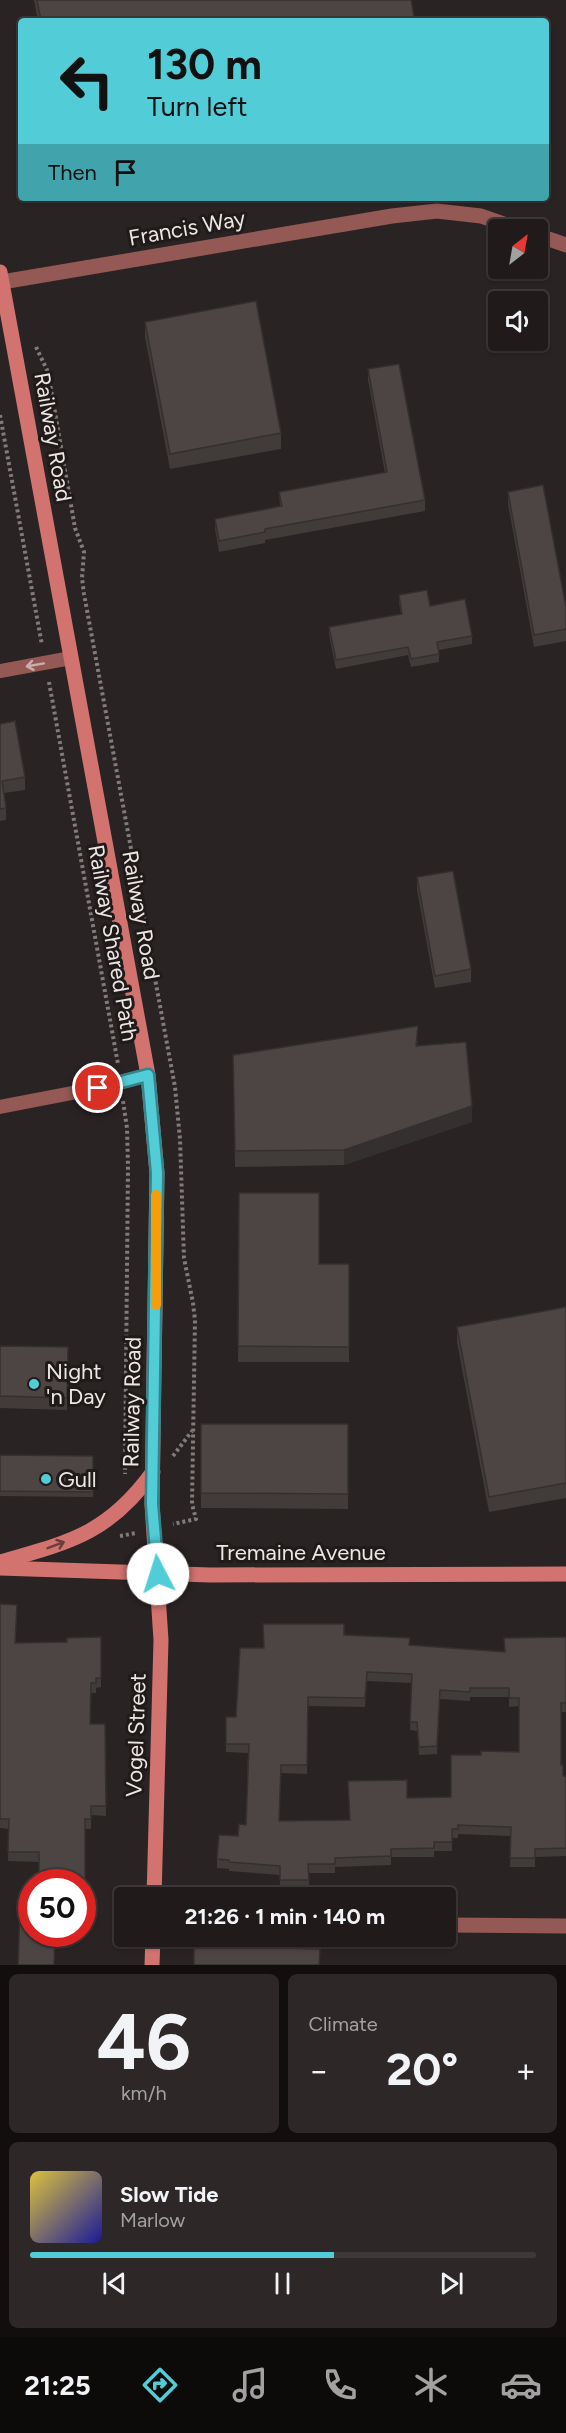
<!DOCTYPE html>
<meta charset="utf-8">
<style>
:root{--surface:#201a1a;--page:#2d2727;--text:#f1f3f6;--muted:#a2a1a2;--line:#3d3839;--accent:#52ccd6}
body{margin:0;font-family:Figtree,sans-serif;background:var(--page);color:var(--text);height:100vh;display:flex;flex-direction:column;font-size:22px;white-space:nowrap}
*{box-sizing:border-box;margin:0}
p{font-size:20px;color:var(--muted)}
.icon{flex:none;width:33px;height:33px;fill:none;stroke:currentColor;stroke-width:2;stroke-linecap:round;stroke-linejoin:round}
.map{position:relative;height:1965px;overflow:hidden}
.side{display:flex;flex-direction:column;gap:9px;padding:9px;background:#120e0e;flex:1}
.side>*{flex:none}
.banner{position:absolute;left:18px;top:18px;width:531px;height:183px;border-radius:6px;box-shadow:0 2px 4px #0004,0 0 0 2px var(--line);background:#52ccd6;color:#111;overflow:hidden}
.needle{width:39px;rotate:31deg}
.fabs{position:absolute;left:488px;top:219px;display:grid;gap:12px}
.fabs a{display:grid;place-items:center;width:60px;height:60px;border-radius:6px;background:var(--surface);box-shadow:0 2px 4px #0004,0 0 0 2px var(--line);font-size:30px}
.speed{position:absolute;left:18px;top:1869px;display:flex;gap:12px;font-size:30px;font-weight:700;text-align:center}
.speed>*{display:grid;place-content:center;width:78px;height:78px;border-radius:50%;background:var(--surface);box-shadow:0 2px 4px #0004,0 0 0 2px var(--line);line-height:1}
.speed .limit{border:9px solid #d22;background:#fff;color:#111}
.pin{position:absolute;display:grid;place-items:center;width:51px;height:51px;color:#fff;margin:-26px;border:3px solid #fff;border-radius:50%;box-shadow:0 2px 6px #0007}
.me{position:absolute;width:66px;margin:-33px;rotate:355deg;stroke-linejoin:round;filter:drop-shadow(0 0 4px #0008)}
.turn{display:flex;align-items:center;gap:21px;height:126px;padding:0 30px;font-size:27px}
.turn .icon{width:78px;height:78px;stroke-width:2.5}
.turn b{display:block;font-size:42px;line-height:51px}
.then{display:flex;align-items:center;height:57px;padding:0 30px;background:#0003;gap:12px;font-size:22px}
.big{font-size:45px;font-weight:700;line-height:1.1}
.side .tile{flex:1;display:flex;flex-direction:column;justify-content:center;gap:9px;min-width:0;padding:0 21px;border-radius:9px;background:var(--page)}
.side .dial{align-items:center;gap:0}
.dial b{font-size:78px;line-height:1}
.song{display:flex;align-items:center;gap:18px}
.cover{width:72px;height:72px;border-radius:9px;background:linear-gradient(135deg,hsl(50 70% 55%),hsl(240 70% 35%))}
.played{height:6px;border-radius:3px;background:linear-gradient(90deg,var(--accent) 60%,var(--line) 60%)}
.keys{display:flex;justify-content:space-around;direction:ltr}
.heat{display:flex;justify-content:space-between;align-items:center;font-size:33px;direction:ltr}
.side .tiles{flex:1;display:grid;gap:9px;grid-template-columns:1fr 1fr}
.tile:last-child{grid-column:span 2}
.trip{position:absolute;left:114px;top:1887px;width:342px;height:60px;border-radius:6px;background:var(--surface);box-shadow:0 2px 4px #0004,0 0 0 2px var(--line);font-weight:700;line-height:60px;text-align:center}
.menu{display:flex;height:96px;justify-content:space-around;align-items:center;background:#0d0a0a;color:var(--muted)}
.menu .icon{width:42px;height:42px}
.menu .current{color:var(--accent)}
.menu b{font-size:27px;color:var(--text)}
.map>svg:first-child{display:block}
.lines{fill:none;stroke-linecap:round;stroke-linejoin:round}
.path{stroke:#817b7b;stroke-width:4;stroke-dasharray:3 3;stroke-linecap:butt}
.lane{stroke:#945855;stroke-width:14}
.street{stroke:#945855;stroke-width:15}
.secondary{stroke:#d37370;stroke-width:15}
.wall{fill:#413b3a;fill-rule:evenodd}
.shaded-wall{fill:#353030}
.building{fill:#4c4544;stroke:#353030;stroke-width:1.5;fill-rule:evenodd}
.oneway{stroke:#c9aead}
.oneway2{stroke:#683e3c}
.route-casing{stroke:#35858b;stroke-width:15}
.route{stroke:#52ccd6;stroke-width:10}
.slow{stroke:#f59e0b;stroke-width:10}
.poi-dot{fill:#52ccd6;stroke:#201a19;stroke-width:2}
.labels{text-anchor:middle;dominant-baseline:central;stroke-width:6;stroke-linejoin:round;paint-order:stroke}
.street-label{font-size:22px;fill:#ece7e7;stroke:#201a19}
.poi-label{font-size:22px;fill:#ece7e7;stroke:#201a19;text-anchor:start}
</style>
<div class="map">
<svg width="566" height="1965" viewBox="0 0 566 1965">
<rect width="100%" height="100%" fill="#2a2323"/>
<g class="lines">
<g class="path">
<path d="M36,347l12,25 27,156 9,24 -2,26 2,16 91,493 5,52 4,119 9,45 2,17 -3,184 4,15 -23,5"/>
<path d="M0,415l42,230"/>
<path d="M49,682l69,382"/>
<path d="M123,1101l4,27 1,38 -3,308"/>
<path d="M173,1456l19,-25"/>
<path d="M120,1536l16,-3"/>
</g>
<g class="lane">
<path d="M0,671l71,-13"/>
<path d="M0,1107l98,-19 50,-13"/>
</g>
<g class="street">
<path d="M537,235l29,10"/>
<path d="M2,282l390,-66 45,-5 44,5 40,14"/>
<path d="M446,1925l120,1"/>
</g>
<g class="secondary">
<path d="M0,272l148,803 9,98 -5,331 9,136 -7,258"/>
<path d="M0,1562c70,-20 108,-28 153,-90"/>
<path d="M0,1568l210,7 356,-1"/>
<path d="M152,1965l1,-29"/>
</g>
</g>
<g class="wall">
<path d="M34,0h377l4,21h-377z"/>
<path d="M145,322l136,111v16l-111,20 -25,-132z"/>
<path d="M368,369l57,131v11l-160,29v3l-46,9 -4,-23v-10l65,-13 -1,-14 106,-19 -17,-93z"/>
<path d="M508,492l58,115v34l-32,6 -26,-143z"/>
<path d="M399,595l31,11 42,30v8l-33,6v12l-28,5 -3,-12 -72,14 -7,-34v-8l72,-13 -2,-11z"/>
<path d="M0,724l25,53v13l-21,3 2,15v12l-6,1z"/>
<path d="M417,877l54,92v13l-36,6 -18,-98z"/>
<path d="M418,1041l-1,5 55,76 -128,43 -109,2 -2,-112z"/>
<path d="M239,1193l80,71h30v98h-111z"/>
<path d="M566,1307v191l-77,14 -32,-170v-15z"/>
<path d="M0,1346l68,1 -1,63 -67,-2z"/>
<path d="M201,1424h147v85l-147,-1z"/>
<path d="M0,1455l93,1v41l-93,-1z"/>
<path d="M0,1604l16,39 51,-1 34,-5v50l-5,1v5h-5l-1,31h15l1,92 -15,-1v14h-6v64h-3v-11l-43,-20 -31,-1 1,-32 -9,-1z"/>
<path d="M344,1635l65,10 95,7 62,-15v75h-5v53l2,11h3v80l-31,1v10h-25l1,-31 -53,-2v4h-6v13h-18v6h-43v8l-56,2v6h-26v15l-29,1v-14l-51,-4v-2l-12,-1v-9l21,-23 8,-11 2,-72 -22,-1v-35h10l27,-69zM367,1681l45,2 -2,47 7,1 2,24 18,-1 3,-55 30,2v-4h39v10l10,-1v46l-38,3 -30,42 -44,1 -58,22 -70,1 2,-48 26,1 1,-68 57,1z"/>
</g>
<path class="shaded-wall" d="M472,1106v16l-128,43v-15z"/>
<g class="building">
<path d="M37,0h374l4,21h-374z"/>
<path d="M256,301l25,132 -111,21 -25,-132z"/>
<path d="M399,364l26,136 -160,29v3l-46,9 -4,-22 67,-13 -3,-14 108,-20 -19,-103z"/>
<path d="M543,485l23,122v22l-32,6 -26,-143z"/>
<path d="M427,590l3,16 35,-7 7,37 -35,6 2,12 -28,5 -3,-12 -72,13 -7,-33 73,-13 -3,-19z"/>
<path d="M15,721l10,56 -23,4 4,27 -6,1v-85z"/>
<path d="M453,871l18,98 -36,7 -18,-99z"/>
<path d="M418,1026l-2,20 50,-4 6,64 -128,44 -109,1 -2,-96z"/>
<path d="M239,1193h80v71h30v83l-111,-1z"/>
<path d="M566,1307v176l-77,14 -32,-170z"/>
<path d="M0,1346l68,1 -1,51 -67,-2z"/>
<path d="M201,1424h147v70l-147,-1z"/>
<path d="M0,1455l93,1v36l-93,-1z"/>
<path d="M0,1604l17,1 -2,38 52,-1v-4l34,-1v41h-5v5h-5l-1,41h15l1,82h-15v13h-6v64l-46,-1v-30h-31l1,-33h-9z"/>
<path d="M263,1624h81v11l66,3 -1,7 96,7 -1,-14 62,-1v66h-5v62h2v11h3v72l-31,1v9h-25l1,-31 -53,-2v4h-6v13h-18v6l-43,1v7l-56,2v6h-27l1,16h-29v-14l-51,-4v-2l-12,-1 2,-24 19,1 1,-12 7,1 3,-81h-23v-27h10l4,-69h24zM367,1672l45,2 -2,48h7l2,25 18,-1 3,-56 30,2v-4h39v10h10v54l-38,-1v4h-30v42l-44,1v-18l-59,1 2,39 -71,1 2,-56h26l1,-68 57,1z"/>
<path d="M20,1907h12v27h23l-1,31h-36z"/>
<path d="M194,1945l126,4 -1,16h-125z"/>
</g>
<defs><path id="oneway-shaft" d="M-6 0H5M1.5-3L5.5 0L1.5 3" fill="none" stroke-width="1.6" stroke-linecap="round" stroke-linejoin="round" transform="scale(1.5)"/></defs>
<use class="oneway" href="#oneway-shaft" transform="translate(35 665) rotate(170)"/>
<use class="oneway2" href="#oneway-shaft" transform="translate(56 1545) rotate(-21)"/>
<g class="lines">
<g class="route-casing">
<path id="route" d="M98,1088l50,-13 9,98 -5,331 6,70"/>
</g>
<use href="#route" class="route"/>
<path class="slow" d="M156,1305v-110"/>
</g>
<g class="poi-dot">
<circle cx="34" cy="1384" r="6"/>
<circle cx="46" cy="1479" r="6"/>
</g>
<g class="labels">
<g class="street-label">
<text transform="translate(187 228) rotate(-10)">Francis Way</text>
<text transform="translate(53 437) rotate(80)">Railway Road</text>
<text transform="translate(141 915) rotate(80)">Railway Road</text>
<text transform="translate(113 943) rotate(80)">Railway Shared Path</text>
<text transform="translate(132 1402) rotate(-89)">Railway Road</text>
<text x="301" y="1552">Tremaine Avenue</text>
<text transform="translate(136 1735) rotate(-88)">Vogel Street</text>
</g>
<g class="poi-label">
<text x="46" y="1371">Night<tspan x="46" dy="25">'n Day</tspan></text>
<text x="58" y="1479">Gull</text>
</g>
</g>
</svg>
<div class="fabs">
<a><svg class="needle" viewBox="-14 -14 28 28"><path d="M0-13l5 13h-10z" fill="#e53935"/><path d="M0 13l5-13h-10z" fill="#a2a1a2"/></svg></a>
<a><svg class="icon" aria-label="sound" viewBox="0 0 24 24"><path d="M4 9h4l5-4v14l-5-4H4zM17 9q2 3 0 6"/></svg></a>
</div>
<div class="speed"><div class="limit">50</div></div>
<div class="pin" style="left:98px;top:1088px;background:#d93025"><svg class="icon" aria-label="arrive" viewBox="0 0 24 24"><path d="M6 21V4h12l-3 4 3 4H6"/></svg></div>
<svg class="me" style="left:158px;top:1574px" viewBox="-20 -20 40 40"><circle r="19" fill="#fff"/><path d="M0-13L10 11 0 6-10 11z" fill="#52ccd6"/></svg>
<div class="trip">21:26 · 1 min · 140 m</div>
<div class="banner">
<div class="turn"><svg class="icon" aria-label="left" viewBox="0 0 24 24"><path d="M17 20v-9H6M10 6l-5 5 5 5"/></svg><div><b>130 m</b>Turn left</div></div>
<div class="then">Then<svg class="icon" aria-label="arrive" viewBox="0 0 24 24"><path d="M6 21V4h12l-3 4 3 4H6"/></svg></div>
</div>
</div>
<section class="side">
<div class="tiles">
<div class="tile dial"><b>46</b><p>km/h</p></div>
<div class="tile"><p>Climate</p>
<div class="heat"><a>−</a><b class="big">20°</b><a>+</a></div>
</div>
<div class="tile">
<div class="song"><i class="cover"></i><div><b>Slow Tide</b><p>Marlow</p></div></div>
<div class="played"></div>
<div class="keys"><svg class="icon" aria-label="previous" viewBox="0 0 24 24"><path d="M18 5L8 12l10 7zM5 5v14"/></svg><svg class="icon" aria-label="pause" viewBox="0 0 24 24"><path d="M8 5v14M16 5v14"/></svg><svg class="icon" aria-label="next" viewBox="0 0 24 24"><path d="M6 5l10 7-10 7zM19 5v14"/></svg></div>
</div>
</div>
</section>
<nav class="menu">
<b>21:25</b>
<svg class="icon current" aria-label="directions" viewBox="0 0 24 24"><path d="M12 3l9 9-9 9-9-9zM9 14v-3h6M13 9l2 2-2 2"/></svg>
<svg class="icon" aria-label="music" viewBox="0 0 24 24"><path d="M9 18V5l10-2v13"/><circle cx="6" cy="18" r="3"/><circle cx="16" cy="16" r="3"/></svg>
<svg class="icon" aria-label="phone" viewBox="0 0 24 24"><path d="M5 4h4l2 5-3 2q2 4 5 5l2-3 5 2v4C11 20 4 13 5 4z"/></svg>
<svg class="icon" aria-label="climate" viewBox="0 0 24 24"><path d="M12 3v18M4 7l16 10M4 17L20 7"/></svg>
<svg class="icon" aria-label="car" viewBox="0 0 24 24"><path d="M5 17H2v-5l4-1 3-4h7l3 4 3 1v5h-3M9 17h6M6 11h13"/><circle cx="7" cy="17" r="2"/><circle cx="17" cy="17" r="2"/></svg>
</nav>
